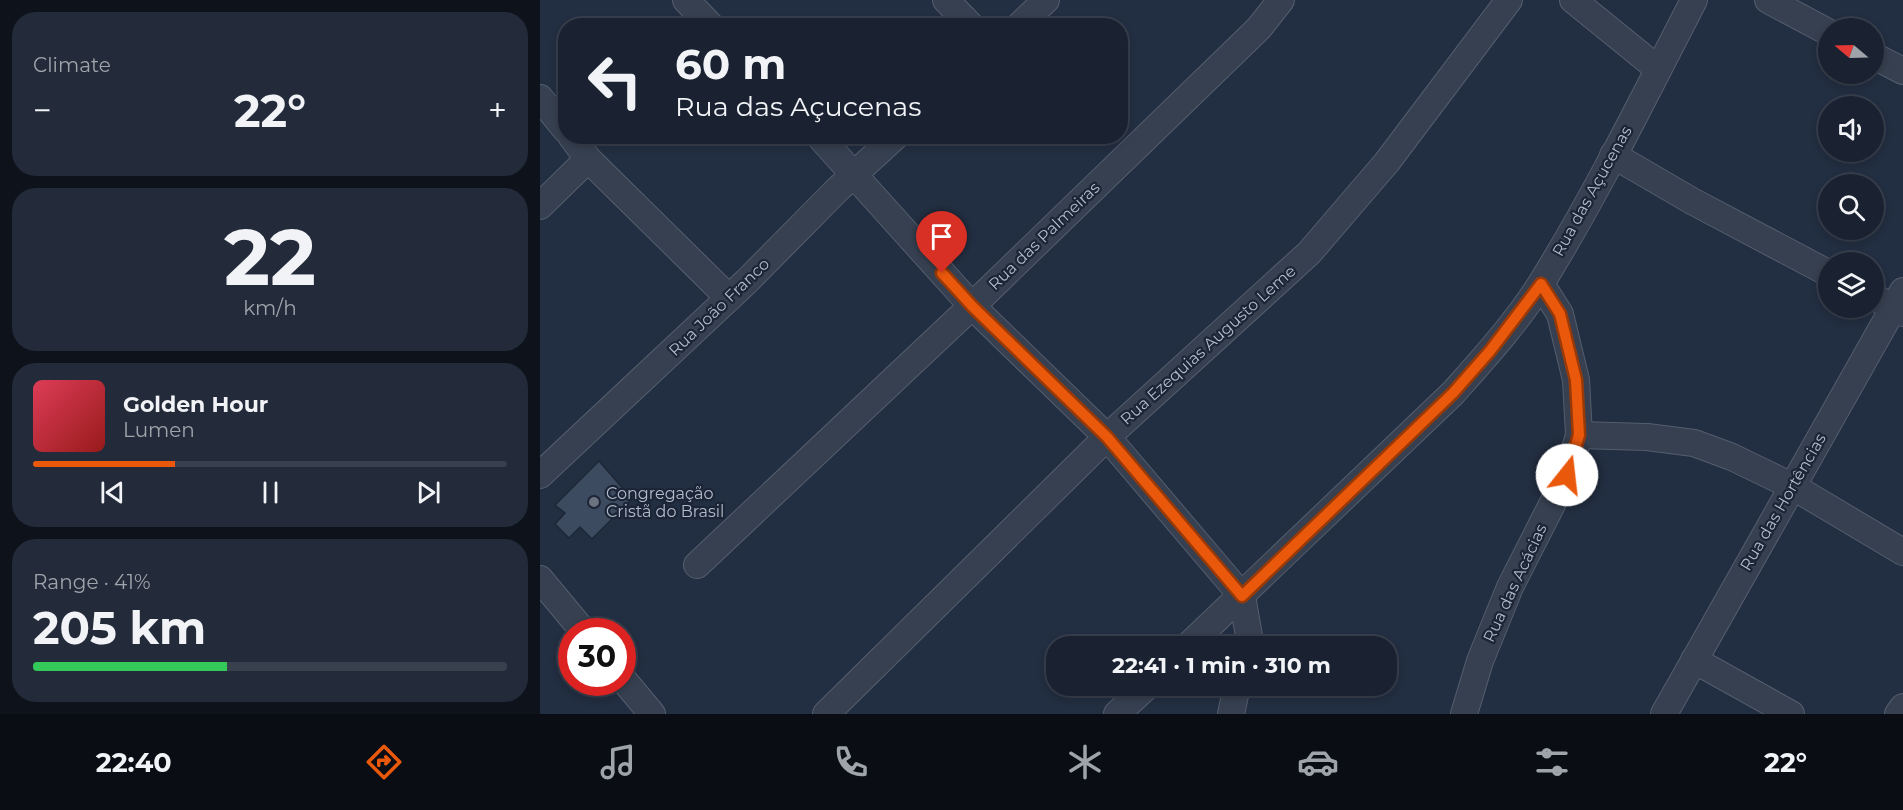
<!DOCTYPE html>
<meta charset="utf-8">
<style>
:root{--surface:#1a2231;--page:#232a39;--text:#f1f3f6;--muted:#9fa4ab;--line:#383f4d;--accent:#ea580c}
body{margin:0;font-family:Montserrat,sans-serif;background:var(--page);color:var(--text);height:100vh;display:flex;flex-direction:column;font-size:22px;white-space:nowrap}
*{box-sizing:border-box;margin:0}
p{font-size:20px;color:var(--muted)}
.icon{flex:none;width:33px;height:33px;fill:none;stroke:currentColor;stroke-width:2;stroke-linecap:round;stroke-linejoin:round}
.map{position:relative;flex:1;overflow:hidden}
.side{display:flex;flex-direction:column;gap:12px;padding:12px;background:#0e131b;width:540px}
.side>*{flex:none}
.hud{position:absolute;left:18px;top:18px;width:570px;height:126px;border-radius:24px;box-shadow:0 3px 9px #0003,0 0 0 2px var(--line);background:#1a2231;color:var(--text);overflow:hidden}
.needle{width:39px;rotate:289deg}
.buttons{position:absolute;left:1278px;top:18px;display:grid;gap:12px}
.buttons a{display:grid;place-items:center;width:66px;height:66px;border-radius:50%;background:var(--surface);box-shadow:0 3px 9px #0003,0 0 0 2px var(--line);font-size:30px}
.speed{position:absolute;left:18px;top:618px;display:flex;gap:12px;font-size:30px;font-weight:700;text-align:center}
.speed>*{display:grid;place-content:center;width:78px;height:78px;border-radius:50%;background:var(--surface);box-shadow:0 3px 9px #0003,0 0 0 2px var(--line);line-height:1}
.speed .limit{border:9px solid #d22;background:#fff;color:#111}
.pin{position:absolute;display:grid;place-items:center;width:51px;height:51px;color:#fff;margin:-62px -26px;border-radius:50% 50% 50% 0;rotate:-45deg;box-shadow:0 0 6px #0007}
.pin .icon{rotate:45deg}
.me{position:absolute;width:66px;margin:-33px;rotate:16deg;stroke-linejoin:round;filter:drop-shadow(0 0 4px #0008)}
.turn{display:flex;align-items:center;gap:21px;height:126px;padding:0 18px;font-size:27px}
.turn .icon{width:78px;height:78px;stroke-width:2.5}
.turn b{display:block;font-size:42px;line-height:51px}
.big{font-size:45px;font-weight:700;line-height:1.1}
.side .tile{flex:1;display:flex;flex-direction:column;justify-content:center;gap:9px;min-width:0;padding:0 21px;border-radius:24px;background:var(--page)}
.side .dial{align-items:center;gap:0}
.dial b{font-size:78px;line-height:1}
.song{display:flex;align-items:center;gap:18px}
.cover{width:72px;height:72px;border-radius:9px;background:linear-gradient(135deg,hsl(350 70% 55%),hsl(0 70% 35%))}
.played{height:6px;border-radius:3px;background:linear-gradient(90deg,var(--accent) 30%,var(--line) 30%)}
.keys{display:flex;justify-content:space-around;direction:ltr}
.heat{display:flex;justify-content:space-between;align-items:center;font-size:33px;direction:ltr}
.charge{height:9px;border-radius:4px;background:linear-gradient(90deg,#34c759 41%,var(--line) 0)}
.trip{position:absolute;left:506px;top:636px;width:351px;height:60px;border-radius:24px;background:var(--surface);box-shadow:0 3px 9px #0003,0 0 0 2px var(--line);font-weight:700;line-height:60px;text-align:center}
.dock{display:flex;height:96px;justify-content:space-around;align-items:center;background:#0a0e14;color:var(--muted)}
.dock .icon{width:42px;height:42px}
.dock .on{color:var(--accent)}
.dock b{font-size:27px;color:var(--text)}
main{display:flex;flex:1;min-height:0}
.map>svg:first-child{display:block}
.building{fill:#3d4b61;stroke:#1d2737;stroke-width:1.5}
.lines{fill:none;stroke-linecap:round;stroke-linejoin:round}
.minor-casing{stroke:#545e6e;stroke-width:28}
.minor{stroke:#364050;stroke-width:26}
.route-casing{stroke:#983908;stroke-width:15}
.route{stroke:#ea580c;stroke-width:10}
.worship-dot{fill:#6b7280;stroke:#1b2535;stroke-width:2}
.labels{text-anchor:middle;dominant-baseline:central;stroke-width:4.5;stroke-linejoin:round;paint-order:stroke}
.street-label{font-size:16px;fill:#b2bbcb;stroke:#1b2535}
.poi-label{font-size:16px;fill:#b2bbcb;stroke:#1b2535;text-anchor:start}
</style>
<main>
<section class="side">
<div class="tile"><p>Climate</p>
<div class="heat"><a>−</a><b class="big">22°</b><a>+</a></div>
</div>
<div class="tile dial"><b>22</b><p>km/h</p></div>
<div class="tile">
<div class="song"><i class="cover"></i><div><b>Golden Hour</b><p>Lumen</p></div></div>
<div class="played"></div>
<div class="keys"><svg class="icon" aria-label="previous" viewBox="0 0 24 24"><path d="M18 5L8 12l10 7zM5 5v14"/></svg><svg class="icon" aria-label="pause" viewBox="0 0 24 24"><path d="M8 5v14M16 5v14"/></svg><svg class="icon" aria-label="next" viewBox="0 0 24 24"><path d="M6 5l10 7-10 7zM19 5v14"/></svg></div>
</div>
<div class="tile"><p>Range · 41%</p><b class="big">205 km</b><div class="charge"></div></div>
</section>
<div class="map">
<svg width="1363" height="714" viewBox="0 0 1363 714">
<rect width="100%" height="100%" fill="#222e41"/>
<path class="building" d="M59,461l33,38 -40,40 -12,-12 -11,11 -14,-14 10,-11 -10,-8z"/>
<g class="lines">
<g class="minor-casing">
<g id="minor">
<path d="M146,0l25,26"/>
<path d="M406,0l25,26"/>
<path d="M1033,0l85,69"/>
<path d="M1228,0l60,32"/>
<path d="M479,26l27,-26"/>
<path d="M1334,56l29,15"/>
<path d="M0,98l26,32"/>
<path d="M31,136l17,23 141,139"/>
<path d="M279,136l153,170 135,131 135,159 7,40 -2,10"/>
<path d="M1073,155l79,46 136,72"/>
<path d="M0,206l48,-47"/>
<path d="M1334,297l29,16"/>
<path d="M1039,435l68,2 47,6 38,14 60,29 111,66"/>
<path d="M0,475l207,-194 91,-92 58,-53"/>
<path d="M157,565l275,-259 287,-278 22,-28"/>
<path d="M0,579l44,53"/>
<path d="M648,646l265,-253c31,-35 64,-71 89,-111 56,-91 103,-187 152,-282"/>
<path d="M1154,660l97,54"/>
<path d="M82,678l30,36"/>
<path d="M286,714l281,-277 202,-184 78,-91 122,-162"/>
<path d="M577,714l30,-28"/>
<path d="M691,714l6,-28"/>
<path d="M924,714l16,-53 30,-74 57,-112 12,-40 -3,-55 -16,-66 -19,-30"/>
<path d="M1124,714l239,-423"/>
<path d="M1358,714l5,-7"/>
</g>
</g>
<use href="#minor" class="minor"/>
</g>
<g class="lines">
<g class="route-casing">
<path id="route" d="M402,273l30,33 135,131 135,159 211,-203 37,-42 51,-67 19,30 16,66 3,55 -12,40"/>
</g>
<use href="#route" class="route"/>
</g>
<circle class="worship-dot" cx="54" cy="502" r="6"/>
<g class="labels">
<g class="street-label">
<text transform="translate(1052 191) rotate(-61)">Rua das Açucenas</text>
<text transform="translate(504 236) rotate(-44)">Rua das Palmeiras</text>
<text transform="translate(179 307) rotate(-44)">Rua João Franco</text>
<text transform="translate(668 345) rotate(-42)">Rua Ezequias Augusto Leme</text>
<text transform="translate(1243 502) rotate(-60)">Rua das Hortências</text>
<text transform="translate(975 583) rotate(-65)">Rua das Acácias</text>
</g>
<g class="poi-label">
<text x="66" y="493">Congregação<tspan x="66" dy="18">Cristã do Brasil</tspan></text>
</g>
</g>
</svg>
<div class="buttons">
<a><svg class="needle" viewBox="-14 -14 28 28"><path d="M0-13l5 13h-10z" fill="#e53935"/><path d="M0 13l5-13h-10z" fill="#9fa4ab"/></svg></a>
<a><svg class="icon" aria-label="sound" viewBox="0 0 24 24"><path d="M4 9h4l5-4v14l-5-4H4zM17 9q2 3 0 6"/></svg></a>
<a><svg class="icon" aria-label="search" viewBox="0 0 24 24"><circle cx="10" cy="10" r="6"/><path d="M15 15l6 6"/></svg></a>
<a><svg class="icon" aria-label="layers" viewBox="0 0 24 24"><path d="M12 4l9 5-9 5-9-5zM3 14l9 5 9-5"/></svg></a>
</div>
<div class="speed"><div class="limit">30</div></div>
<div class="pin" style="left:402px;top:273px;background:#d93025"><svg class="icon" aria-label="arrive" viewBox="0 0 24 24"><path d="M6 21V4h12l-3 4 3 4H6"/></svg></div>
<svg class="me" style="left:1027px;top:475px" viewBox="-20 -20 40 40"><circle r="19" fill="#fff"/><path d="M0-13L10 11 0 6-10 11z" fill="#ea580c"/></svg>
<div class="trip">22:41 · 1 min · 310 m</div>
<div class="hud">
<div class="turn"><svg class="icon" aria-label="left" viewBox="0 0 24 24"><path d="M17 20v-9H6M10 6l-5 5 5 5"/></svg><div><b>60 m</b>Rua das Açucenas</div></div>
</div>
</div>
</main>
<nav class="dock">
<b>22:40</b>
<svg class="icon on" aria-label="directions" viewBox="0 0 24 24"><path d="M12 3l9 9-9 9-9-9zM9 14v-3h6M13 9l2 2-2 2"/></svg>
<svg class="icon" aria-label="music" viewBox="0 0 24 24"><path d="M9 18V5l10-2v13"/><circle cx="6" cy="18" r="3"/><circle cx="16" cy="16" r="3"/></svg>
<svg class="icon" aria-label="phone" viewBox="0 0 24 24"><path d="M5 4h4l2 5-3 2q2 4 5 5l2-3 5 2v4C11 20 4 13 5 4z"/></svg>
<svg class="icon" aria-label="climate" viewBox="0 0 24 24"><path d="M12 3v18M4 7l16 10M4 17L20 7"/></svg>
<svg class="icon" aria-label="car" viewBox="0 0 24 24"><path d="M5 17H2v-5l4-1 3-4h7l3 4 3 1v5h-3M9 17h6M6 11h13"/><circle cx="7" cy="17" r="2"/><circle cx="17" cy="17" r="2"/></svg>
<svg class="icon" aria-label="filters" viewBox="0 0 24 24"><path d="M4 7h16M4 17h16"/><circle cx="9" cy="7" r="2"/><circle cx="15" cy="17" r="2"/></svg>
<b>22°</b>
</nav>
